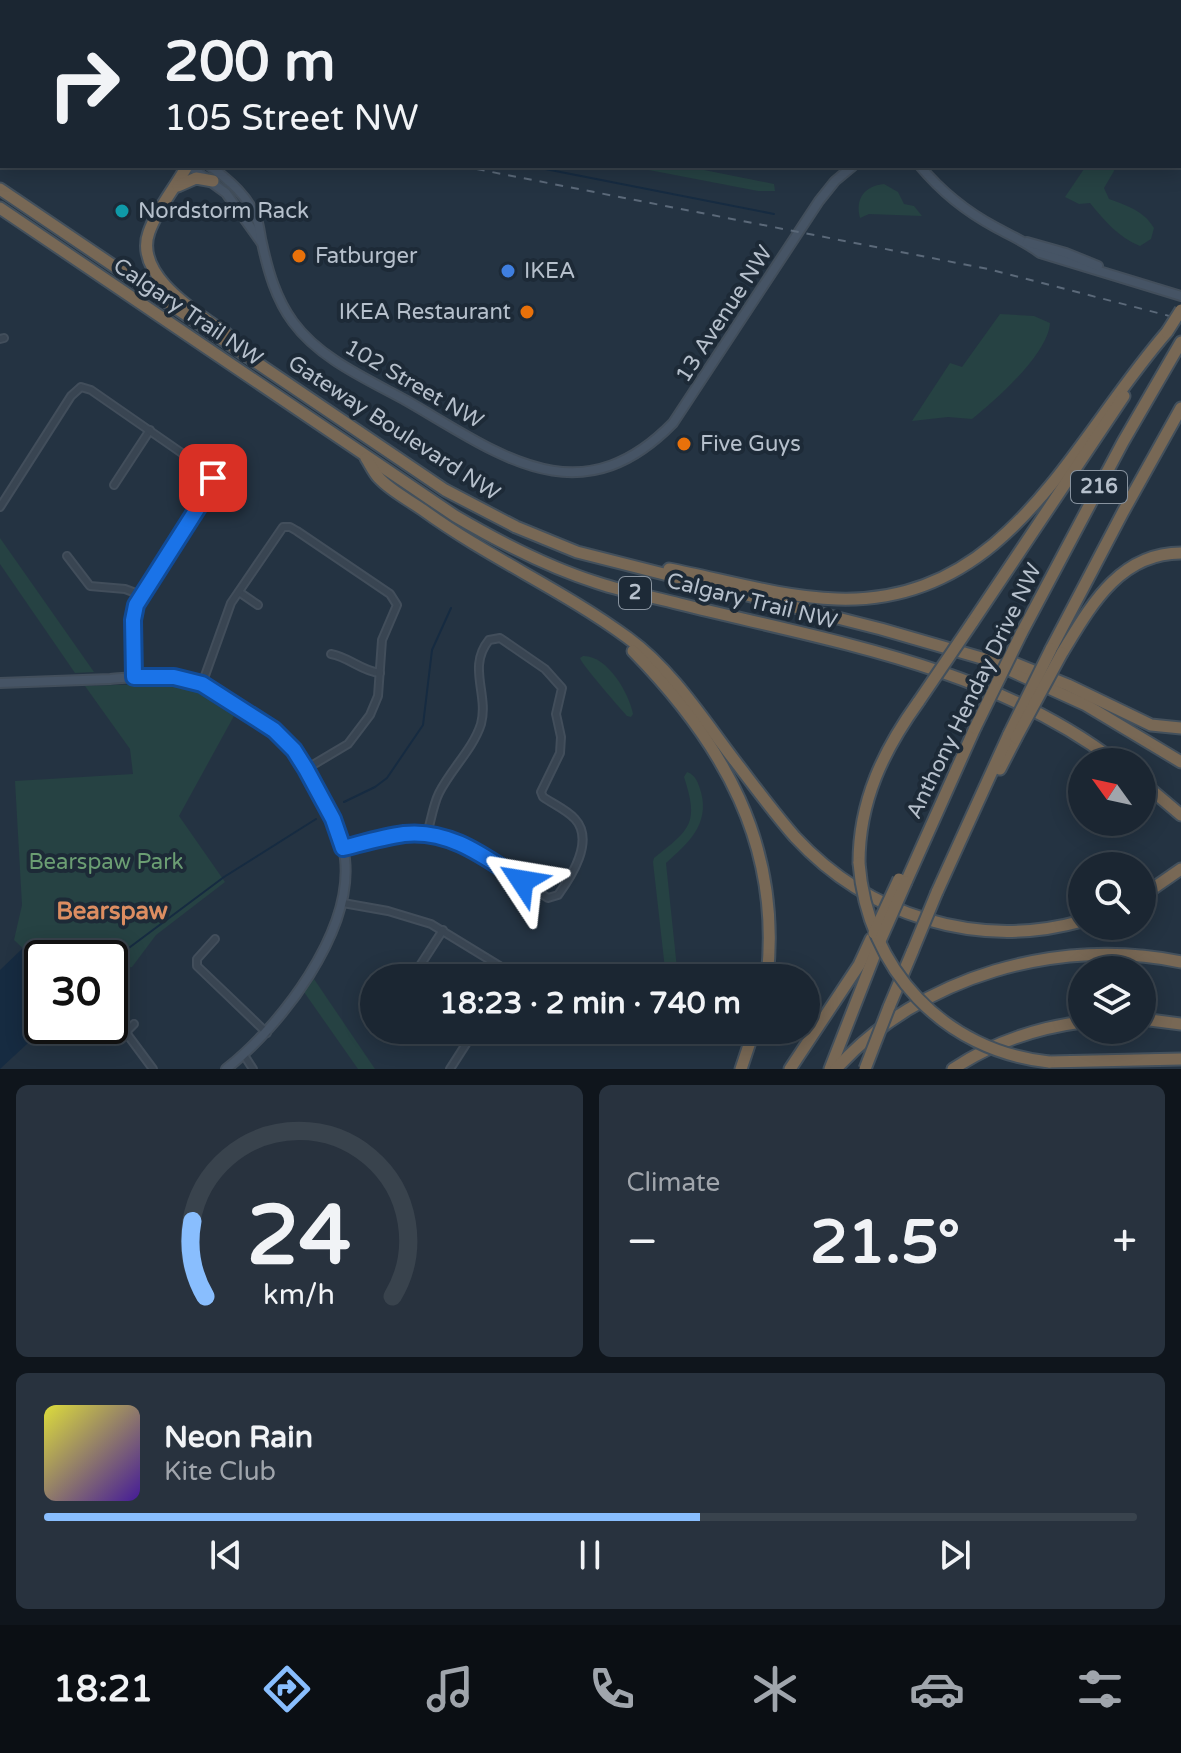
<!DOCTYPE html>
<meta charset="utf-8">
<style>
:root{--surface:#1b2632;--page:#28323e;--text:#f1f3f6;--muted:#a0a5ac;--line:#39434d;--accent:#89befe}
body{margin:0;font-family:"Varela Round",sans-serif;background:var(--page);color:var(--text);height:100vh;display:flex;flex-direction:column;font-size:30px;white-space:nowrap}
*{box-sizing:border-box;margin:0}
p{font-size:26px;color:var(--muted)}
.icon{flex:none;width:44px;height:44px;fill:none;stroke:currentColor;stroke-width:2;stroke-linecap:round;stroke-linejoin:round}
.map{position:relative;height:1069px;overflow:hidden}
.side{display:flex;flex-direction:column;gap:16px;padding:16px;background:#0f151c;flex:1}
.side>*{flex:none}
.top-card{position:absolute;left:0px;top:0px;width:1182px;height:168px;box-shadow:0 4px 20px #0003,0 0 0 2px var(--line);background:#1b2632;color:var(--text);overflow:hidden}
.needle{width:52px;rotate:303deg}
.tools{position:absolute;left:1068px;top:748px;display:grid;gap:16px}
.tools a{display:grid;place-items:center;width:88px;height:88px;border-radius:50%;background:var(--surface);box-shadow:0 4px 20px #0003,0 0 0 2px var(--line);font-size:40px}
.speed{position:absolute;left:24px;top:940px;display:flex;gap:16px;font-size:40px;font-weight:700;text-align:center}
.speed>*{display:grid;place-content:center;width:104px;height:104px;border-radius:50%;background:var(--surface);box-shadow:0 4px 20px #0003,0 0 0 2px var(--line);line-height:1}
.speed .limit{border:4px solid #111;border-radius:12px;background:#fff;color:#111}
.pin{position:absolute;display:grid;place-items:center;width:68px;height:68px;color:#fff;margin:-34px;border-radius:16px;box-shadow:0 4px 12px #0006}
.me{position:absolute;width:88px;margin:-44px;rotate:303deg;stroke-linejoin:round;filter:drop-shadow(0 0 6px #0008)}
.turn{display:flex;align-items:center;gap:28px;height:168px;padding:0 32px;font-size:36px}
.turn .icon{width:104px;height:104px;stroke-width:2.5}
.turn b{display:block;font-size:56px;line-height:68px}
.big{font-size:60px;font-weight:700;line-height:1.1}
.side .widget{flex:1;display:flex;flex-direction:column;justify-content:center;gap:12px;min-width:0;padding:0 28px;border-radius:12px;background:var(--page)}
.side .dial{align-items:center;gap:0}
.dial svg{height:208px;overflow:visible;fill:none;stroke:var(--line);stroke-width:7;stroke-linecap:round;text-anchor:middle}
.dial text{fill:var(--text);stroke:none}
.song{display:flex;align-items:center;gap:24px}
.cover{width:96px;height:96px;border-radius:12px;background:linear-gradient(135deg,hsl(60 70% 55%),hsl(260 70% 35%))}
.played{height:8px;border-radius:4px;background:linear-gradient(90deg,var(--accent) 60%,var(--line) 60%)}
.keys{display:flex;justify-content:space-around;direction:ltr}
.heat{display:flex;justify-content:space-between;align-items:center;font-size:44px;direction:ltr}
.side .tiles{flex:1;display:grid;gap:16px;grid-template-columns:1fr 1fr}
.widget:last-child{grid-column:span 2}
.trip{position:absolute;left:360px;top:964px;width:460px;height:80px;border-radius:40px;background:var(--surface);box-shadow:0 4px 20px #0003,0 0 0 2px var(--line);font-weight:700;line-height:80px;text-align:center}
.dock{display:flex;height:128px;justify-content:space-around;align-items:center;background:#0b0f14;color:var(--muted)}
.dock .icon{width:56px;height:56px}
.dock .active{color:var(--accent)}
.dock b{font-size:36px;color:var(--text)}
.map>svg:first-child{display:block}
.green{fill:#264243}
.water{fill:#162b41}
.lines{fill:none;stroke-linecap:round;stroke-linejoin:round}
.stream{stroke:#162b41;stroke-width:2}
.street-casing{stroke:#424e5b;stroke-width:10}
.secondary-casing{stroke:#424e5b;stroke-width:12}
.highway-casing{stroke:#43505c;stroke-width:15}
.street{stroke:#394552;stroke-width:6}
.secondary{stroke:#465465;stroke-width:8}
.highway{stroke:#786855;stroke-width:11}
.rail{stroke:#5b6979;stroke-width:2;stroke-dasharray:8 8;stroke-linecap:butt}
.highway-bridge-casing{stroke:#43505c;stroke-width:15;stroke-linecap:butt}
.highway-bridge{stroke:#786855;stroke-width:11}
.route-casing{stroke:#114b97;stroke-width:20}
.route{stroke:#1a73e8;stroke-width:14}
.culture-dot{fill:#0f9aa8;stroke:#1d2a37;stroke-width:3}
.food-dot{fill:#e8710a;stroke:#1d2a37;stroke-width:3}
.shop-dot{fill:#3f7fe0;stroke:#1d2a37;stroke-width:3}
.labels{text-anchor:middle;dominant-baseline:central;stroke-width:8;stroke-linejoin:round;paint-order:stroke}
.shield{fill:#1d2a37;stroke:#88939f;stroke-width:2}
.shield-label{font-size:20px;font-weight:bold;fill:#b6c0cc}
.poi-label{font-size:22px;fill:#b6c0cc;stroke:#1d2a37;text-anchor:start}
.street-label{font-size:22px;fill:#b6c0cc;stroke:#1d2a37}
.park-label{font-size:22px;fill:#6b9e73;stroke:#1d2a37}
.neighbourhood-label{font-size:24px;font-weight:bold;fill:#dc8d61;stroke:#1d2a37}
</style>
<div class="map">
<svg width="1181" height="1069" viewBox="0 0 1181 1069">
<rect width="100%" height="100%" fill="#243342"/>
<g class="green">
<path d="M628,166h56l90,18 1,7h-17z"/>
<path d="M1086,166h27l1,5 -10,17 5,11c19,7 35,12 45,29l-3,11 -11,7c-21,-8 -36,-26 -50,-43l-11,1 -14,-7z"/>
<path d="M884,184l14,8 6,12 10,2 8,10 -53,-2 -9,4c-5,-19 4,-32 24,-34z"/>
<path d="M1000,314l34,2 16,7c-2,31 -54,77 -78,96l-24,-2 -36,4 38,-58 12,4z"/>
<path d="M0,538l94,134 -19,1 -75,-109z"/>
<path d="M583,656c24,-1 46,37 50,58l-2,3 -4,-1c-8,-9 -45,-51 -47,-58z"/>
<path d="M147,684c42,1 53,7 88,30l-56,102 46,66 -69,53 -24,32 -22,4v-13h-68v8l-28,-26 8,-35 -7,-124 118,-7 -3,-25 -45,-63z"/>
<path d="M687,772c9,3 11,11 14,20 9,33 -14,52 -35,71l12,115h-12l-13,-116 1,-4c37,-29 45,-35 30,-81z"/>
<path d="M314,979l61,90h-17l-54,-77z"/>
</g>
<path class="water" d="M35,947l22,7 4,4h-19v68h18l-33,18 -27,25v-99l23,-22z"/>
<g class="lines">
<g class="stream">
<path d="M0,60l2,1"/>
<path d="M530,166l244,48"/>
<path d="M344,802l31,-15 12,-9 36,-53 9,-75 19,-42"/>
<path d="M110,962l114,-85 92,-58"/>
</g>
<g class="street-casing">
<g id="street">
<path d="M0,339l4,-1"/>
<path d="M114,485l36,-55"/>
<path d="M0,507l71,-111 10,-9 10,3 121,84 -1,13 -75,118 -3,15 1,57"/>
<path d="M67,556l23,30 35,3 16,6"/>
<path d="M239,592l19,13"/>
<path d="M331,654c18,3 30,17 49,19"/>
<path d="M202,684l29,-81 52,-76h7l7,4 93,63 7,11 -15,35 -4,56 -8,19 -22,29 -42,25"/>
<path d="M343,848c22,-5 45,-13 67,-14 53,-3 95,38 138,64l10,-3c13,-18 37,-54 17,-76 -8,-9 -22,-15 -32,-22l-2,-5 19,-39 1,-16 -5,-23 6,-26 -17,-19 -45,-31 -11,2c-22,27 0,54 -8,84 -8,25 -30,45 -42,69 -6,12 -8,28 -12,41"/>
<path d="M343,903l45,8 43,13 72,44 3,10"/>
<path d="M215,939l-18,20v7l70,67"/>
<path d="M412,978l31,-48"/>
<path d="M134,1024l-6,6 -1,4 26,35"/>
<path d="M244,1055l9,14"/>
<path d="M450,1069l25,-39"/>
</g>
</g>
<g class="secondary-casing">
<g id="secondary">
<path d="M569,0l4,2"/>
<path d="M844,0l1,2"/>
<path d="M221,2v-2"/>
<path d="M737,2l7,-2"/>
<path d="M0,99h2"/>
<path d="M0,114l2,1"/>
<path d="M189,166l37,27 35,49"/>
<path d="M210,166c19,14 39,31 47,54 3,7 3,16 5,23 6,28 14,56 31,79 27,37 74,57 114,79 92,53 172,118 266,22l146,-222 16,-20 18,-15"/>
<path d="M920,166c20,24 47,46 75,61 16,9 31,15 45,26l141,43"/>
<path d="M1027,242l39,11 32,13"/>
<path d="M0,683c37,-1 73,-3 110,-4 28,-2 57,-6 84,2 14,4 25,13 37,21 33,21 60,38 79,73 14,27 32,54 35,84 8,73 -64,167 -119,210"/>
</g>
</g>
<g class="highway-casing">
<g id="highway">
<path d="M187,166c-12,22 -30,43 -38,66 -16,44 50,82 79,103"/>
<path d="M178,186l18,-8 17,3"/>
<path d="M0,189l445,301 71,37 61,25 304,77 104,30 101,46 95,57"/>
<path d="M0,208l455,308c46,27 92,51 143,67 27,9 55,14 82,21 149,37 311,62 436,158"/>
<path d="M366,458c4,6 8,15 13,20 12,13 30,22 44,32 66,48 140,80 205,128 44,32 75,81 107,123 20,26 39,52 60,76 73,79 183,113 287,84"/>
<path d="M669,569c56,11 112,28 168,30 171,6 235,-158 330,-267"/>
<path d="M972,623l152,-227"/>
<path d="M1021,634l102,-192 58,-100"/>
<path d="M1051,649l72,-137 58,-104"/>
<path d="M633,651c90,92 149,194 134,327"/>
<path d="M1062,653c28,-46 57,-100 119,-100"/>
<path d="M1004,659l64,26 83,40 30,3"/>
<path d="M1000,769l16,-31"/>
<path d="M1142,782l39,33"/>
<path d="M859,863c0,-62 24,-112 60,-162"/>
<path d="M906,882l69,-154"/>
<path d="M937,892l72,-158"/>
<path d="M1142,896l39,-27"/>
<path d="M889,1007l24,-57"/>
<path d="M1142,1019l39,5"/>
<path d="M1049,1062l132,-3"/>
<path d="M741,1069l13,-39"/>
<path d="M790,1069l69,-104 12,-26"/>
<path d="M830,1069l50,-128"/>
<path d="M836,1069c83,-93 225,-133 345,-107"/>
<path d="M953,1069c39,-26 83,-41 129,-47"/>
</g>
</g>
<use href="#street" class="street"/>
<use href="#secondary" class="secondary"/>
<use href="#highway" class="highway"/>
<g class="rail">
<path d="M0,76l2,1"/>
<path d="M461,166l527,103 193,50"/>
</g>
<g class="highway-bridge-casing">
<g id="highway-bridge">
<path d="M1167,332l14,-22"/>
<path d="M919,701l53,-78"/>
<path d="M975,728l46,-94"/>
<path d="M1009,734l42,-85"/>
<path d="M1016,738l46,-85"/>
<path d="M859,863c8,106 85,188 190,199"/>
<path d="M874,933l25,-54"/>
<path d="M880,941l26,-59"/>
<path d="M913,950l24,-58"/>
<path d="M865,1069l24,-62"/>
</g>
</g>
<use href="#highway-bridge" class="highway-bridge"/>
</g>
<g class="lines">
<g class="route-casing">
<path id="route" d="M213,478l-2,9 -75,118 -3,15 1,57h40l28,7 72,46 20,20 12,19 27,50 10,29c20,-5 40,-11 61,-14 46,-5 81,23 118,47"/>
</g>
<use href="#route" class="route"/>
</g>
<circle class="culture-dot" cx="122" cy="211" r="8"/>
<g class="food-dot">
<circle cx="299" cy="256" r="8"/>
<circle cx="527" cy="312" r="8"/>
<circle cx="684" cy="444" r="8"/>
</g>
<circle class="shop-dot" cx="508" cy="271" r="8"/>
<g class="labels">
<g class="shield">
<rect x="1071" y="471" width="56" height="32" rx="6"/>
<rect x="619" y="577" width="32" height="32" rx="6"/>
</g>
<g class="shield-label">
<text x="1099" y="487">216</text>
<text x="635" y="593">2</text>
</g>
<g class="poi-label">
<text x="138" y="211">Nordstorm Rack</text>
<text x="315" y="256">Fatburger</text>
<text x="524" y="271">IKEA</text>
<text x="511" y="312" text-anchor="end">IKEA Restaurant</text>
<text x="700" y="444">Five Guys</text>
</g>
<g class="street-label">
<text transform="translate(188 312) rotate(34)">Calgary Trail NW</text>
<text transform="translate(724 314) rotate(-57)">13 Avenue NW</text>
<text transform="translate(414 384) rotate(30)">102 Street NW</text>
<text transform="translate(394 428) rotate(33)">Gateway Boulevard NW</text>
<text transform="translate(752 601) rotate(14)">Calgary Trail NW</text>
<text transform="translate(974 691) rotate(-64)">Anthony Henday Drive NW</text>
</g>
<g class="park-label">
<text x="106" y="862">Bearspaw Park</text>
</g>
<g class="neighbourhood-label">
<text x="112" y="911">Bearspaw</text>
</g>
</g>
</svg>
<div class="tools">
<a><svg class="needle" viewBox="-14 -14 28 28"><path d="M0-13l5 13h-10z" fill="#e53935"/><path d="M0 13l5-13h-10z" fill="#a0a5ac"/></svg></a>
<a><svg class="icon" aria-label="search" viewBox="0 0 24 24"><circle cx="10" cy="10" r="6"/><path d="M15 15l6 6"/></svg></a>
<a><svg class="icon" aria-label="layers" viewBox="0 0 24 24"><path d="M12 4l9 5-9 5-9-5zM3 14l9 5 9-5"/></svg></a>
</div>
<div class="speed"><div class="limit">30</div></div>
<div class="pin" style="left:213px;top:478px;background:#d93025"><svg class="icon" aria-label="arrive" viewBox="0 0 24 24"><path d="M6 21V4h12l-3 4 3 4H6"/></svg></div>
<svg class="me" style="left:522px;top:881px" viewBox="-20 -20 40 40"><path d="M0-17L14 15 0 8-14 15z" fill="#1a73e8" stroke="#fff" stroke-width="4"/></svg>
<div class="trip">18:23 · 2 min · 740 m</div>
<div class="top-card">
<div class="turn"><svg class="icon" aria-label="right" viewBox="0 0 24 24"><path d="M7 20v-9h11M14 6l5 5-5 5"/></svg><div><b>200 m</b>105 Street NW</div></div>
</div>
</div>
<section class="side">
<div class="tiles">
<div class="widget dial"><svg viewBox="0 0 100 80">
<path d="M14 69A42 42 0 1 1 86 69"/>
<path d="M14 69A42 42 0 0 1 9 40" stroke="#89befe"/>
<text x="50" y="56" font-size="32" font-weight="700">24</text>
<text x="50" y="72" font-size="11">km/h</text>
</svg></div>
<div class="widget"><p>Climate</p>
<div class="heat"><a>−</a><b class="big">21.5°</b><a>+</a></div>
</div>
<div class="widget">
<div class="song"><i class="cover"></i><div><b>Neon Rain</b><p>Kite Club</p></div></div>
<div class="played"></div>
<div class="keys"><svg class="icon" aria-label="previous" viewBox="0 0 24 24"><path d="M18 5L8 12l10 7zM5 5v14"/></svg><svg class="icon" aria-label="pause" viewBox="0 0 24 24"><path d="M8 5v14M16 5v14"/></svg><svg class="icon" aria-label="next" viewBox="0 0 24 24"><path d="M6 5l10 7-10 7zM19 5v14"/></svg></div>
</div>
</div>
</section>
<nav class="dock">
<b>18:21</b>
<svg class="icon active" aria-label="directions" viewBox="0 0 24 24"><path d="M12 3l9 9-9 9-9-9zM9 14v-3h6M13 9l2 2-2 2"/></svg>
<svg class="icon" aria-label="music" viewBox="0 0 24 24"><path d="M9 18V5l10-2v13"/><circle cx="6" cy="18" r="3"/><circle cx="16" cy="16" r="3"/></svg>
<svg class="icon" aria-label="phone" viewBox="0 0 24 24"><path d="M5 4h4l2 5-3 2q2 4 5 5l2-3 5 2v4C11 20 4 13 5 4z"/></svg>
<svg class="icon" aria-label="climate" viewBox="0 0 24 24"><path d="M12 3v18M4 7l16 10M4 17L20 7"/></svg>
<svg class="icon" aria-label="car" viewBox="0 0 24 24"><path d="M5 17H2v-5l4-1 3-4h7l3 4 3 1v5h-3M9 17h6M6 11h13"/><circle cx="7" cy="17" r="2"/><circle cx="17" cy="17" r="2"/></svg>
<svg class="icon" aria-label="filters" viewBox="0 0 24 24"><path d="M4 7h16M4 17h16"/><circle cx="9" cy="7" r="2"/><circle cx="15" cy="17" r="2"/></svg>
</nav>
